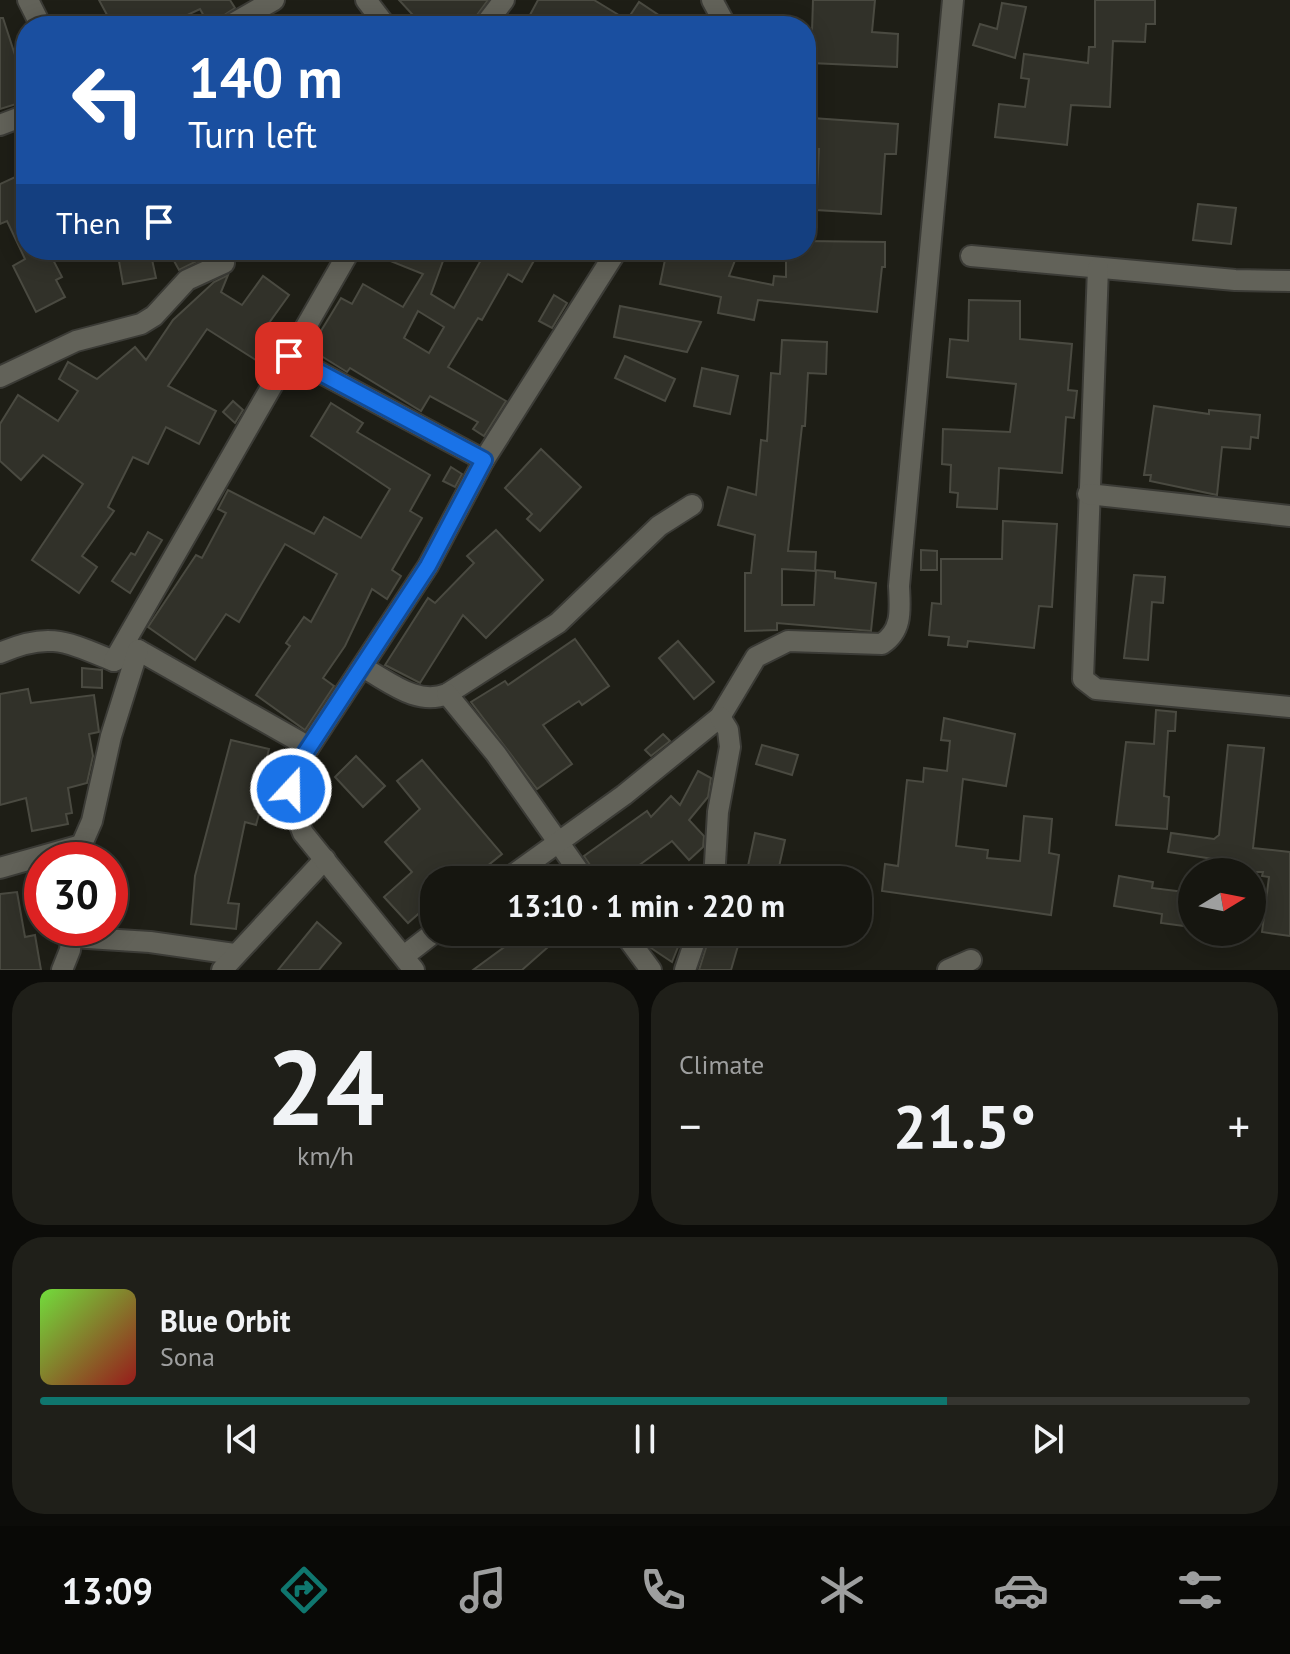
<!DOCTYPE html>
<meta charset="utf-8">
<style>
:root{--surface:#161610;--page:#1f1f19;--text:#f1f3f6;--muted:#9e9f9f;--line:#353530;--accent:#0f766e}
body{margin:0;font-family:"PT Sans",sans-serif;background:var(--page);color:var(--text);height:100vh;display:flex;flex-direction:column;font-size:30px;white-space:nowrap}
*{box-sizing:border-box;margin:0}
p{font-size:26px;color:var(--muted)}
.icon{flex:none;width:44px;height:44px;fill:none;stroke:currentColor;stroke-width:2;stroke-linecap:round;stroke-linejoin:round}
.map{position:relative;height:970px;overflow:hidden}
.panel{display:flex;flex-direction:column;gap:12px;padding:12px;background:#0c0c09;flex:1}
.panel>*{flex:none}
.hud{position:absolute;left:16px;top:16px;width:800px;height:244px;border-radius:32px;box-shadow:0 4px 20px #0003,0 0 0 2px var(--line);background:#1a4fa0;color:#fff;overflow:hidden}
.needle{width:52px;rotate:80deg}
.tools{position:absolute;left:1178px;top:858px;display:grid;gap:16px}
.tools a{display:grid;place-items:center;width:88px;height:88px;border-radius:50%;background:var(--surface);box-shadow:0 4px 20px #0003,0 0 0 2px var(--line);font-size:40px}
.speed{position:absolute;left:24px;top:842px;display:flex;gap:16px;font-size:40px;font-weight:700;text-align:center}
.speed>*{display:grid;place-content:center;width:104px;height:104px;border-radius:50%;background:var(--surface);box-shadow:0 4px 20px #0003,0 0 0 2px var(--line);line-height:1}
.speed .limit{border:12px solid #d22;background:#fff;color:#111}
.pin{position:absolute;display:grid;place-items:center;width:68px;height:68px;color:#fff;margin:-34px;border-radius:16px;box-shadow:0 4px 12px #0006}
.me{position:absolute;width:88px;margin:-44px;rotate:21deg;stroke-linejoin:round;filter:drop-shadow(0 0 6px #0008)}
.turn{display:flex;align-items:center;gap:28px;height:168px;padding:0 40px;font-size:36px}
.turn .icon{width:104px;height:104px;stroke-width:2.5}
.turn b{display:block;font-size:56px;line-height:68px}
.then{display:flex;align-items:center;height:76px;padding:0 40px;background:#0003;gap:16px;font-size:30px}
.big{font-size:60px;font-weight:800;line-height:1.1}
.panel .card{flex:1;display:flex;flex-direction:column;justify-content:center;gap:12px;min-width:0;padding:0 28px;border-radius:32px;background:var(--page)}
.panel .dial{align-items:center;gap:0}
.dial b{font-size:104px;line-height:1}
.song{display:flex;align-items:center;gap:24px}
.cover{width:96px;height:96px;border-radius:12px;background:linear-gradient(135deg,hsl(100 70% 55%),hsl(0 70% 35%))}
.played{height:8px;border-radius:4px;background:linear-gradient(90deg,var(--accent) 75%,var(--line) 75%)}
.keys{display:flex;justify-content:space-around;direction:ltr}
.heat{display:flex;justify-content:space-between;align-items:center;font-size:44px;direction:ltr}
.panel .tiles{flex:1;display:grid;gap:12px;grid-template-columns:1fr 1fr}
.card:last-child{grid-column:span 2}
.trip{position:absolute;left:420px;top:866px;width:452px;height:80px;border-radius:32px;background:var(--surface);box-shadow:0 4px 20px #0003,0 0 0 2px var(--line);font-weight:800;line-height:80px;text-align:center}
.dock{display:flex;height:128px;justify-content:space-around;align-items:center;background:#090906;color:var(--muted)}
.dock .icon{width:56px;height:56px}
.dock .current{color:var(--accent)}
.dock b{font-size:36px;color:var(--text)}
.map>svg:first-child{display:block}
.building{fill:#313129;stroke:#4a4a41;stroke-width:2;fill-rule:evenodd}
.lines{fill:none;stroke-linecap:round;stroke-linejoin:round}
.minor-casing{stroke:#3b3b36;stroke-width:24}
.minor{stroke:#626259;stroke-width:20}
.route-casing{stroke:#114b97;stroke-width:20}
.route{stroke:#1a73e8;stroke-width:14}
</style>
<div class="map">
<svg width="1290" height="970" viewBox="0 0 1290 970">
<rect width="100%" height="100%" fill="#1e1e16"/>
<g class="building">
<path d="M99,0h131l5,8 -26,17 -9,-16 -36,17h-51z"/>
<path d="M399,0h89l-19,26h-46z"/>
<path d="M538,0h56l33,20 12,-18 36,24h-151z"/>
<path d="M813,0h62l-3,32 26,2 -1,33 -86,-4z"/>
<path d="M1095,0h60v24h-9l-1,18 -32,-1 -3,66 -39,-2 -4,40 -72,-8 4,-33 26,3 4,-28 -8,-1 3,-24 64,9 1,-16h6z"/>
<path d="M1002,3l24,4 -11,51 -42,-13 7,-21 17,5z"/>
<path d="M0,18h3l23,71v12l-26,8z"/>
<path d="M812,118l86,6 -2,30h-11l-4,60 -65,-4 3,-61h-9z"/>
<path d="M26,172v78h22l14,27 -6,3 9,17 -29,15 -23,-46 12,-7 -18,-38 -7,3v-40z"/>
<path d="M1198,204l38,4 -5,36 -38,-4z"/>
<path d="M806,241l79,1v25h-3l-5,45 -119,-12 -4,20 -36,-7 3,-16 -61,-13 7,-34h72l-10,26 44,9 1,-9 12,1v-27h20z"/>
<path d="M117,250h33l6,28 -33,6z"/>
<path d="M168,250h28l5,9 -22,11z"/>
<path d="M363,250h84l-16,44 23,14 27,-48 -20,-10h63l12,7 -14,25 -14,-8 -26,46 -4,-2 -30,49 58,34 -22,35 -11,-7 5,-7 -48,-26 -9,15 -71,-43 -3,4 -37,-23 31,-51 11,6 11,-20 40,23 20,-33zM418,311l26,16 -15,26 -25,-15z"/>
<path d="M228,275l-7,17 21,13 21,-29 26,19 -20,28 14,8 -21,33 -55,-35 -39,57 48,25 -17,33 -33,-17 -18,37 -15,-7 -25,50 6,4 -32,45 15,11 -18,26 -47,-33 51,-76 -40,-29 -22,25 -21,-19v-37l18,-29 40,26 20,-30 -19,-12 9,-17 29,17 38,-32 11,13 27,-40 41,-38z"/>
<path d="M554,295l13,8 -15,25 -13,-7z"/>
<path d="M969,300l51,1v38l52,5 -4,46 9,1 -3,27 -8,-1 -4,56 -63,-5 -2,41 -40,-2 1,-14 -8,-1 1,-27 -9,-1 1,-35 67,3 6,-48 -69,-7 3,-38 18,2z"/>
<path d="M620,306l81,16 -14,30 -73,-15z"/>
<path d="M782,340l45,2 -1,32 -18,-1 -3,53h-3l-14,125 28,1 -1,19 -33,-2v36h32l2,-35 19,2v6l41,5 -5,48 -94,-8v7l-32,1v-58h6l4,-38 -37,-10 10,-38 28,8 5,-55 6,1 4,-68 9,1z"/>
<path d="M625,356l50,23 -10,22 -50,-23z"/>
<path d="M702,368l36,8 -8,38 -36,-8z"/>
<path d="M233,401l10,9 -8,13 -12,-11z"/>
<path d="M331,403l32,20 -6,9 73,43 -20,36 12,7 -30,52 9,6 -14,23 -15,-10 -27,57 -22,32 11,8 -29,44 -49,-35 34,-49 -4,-3 18,-26 7,5 26,-48 -52,-30 -46,78 -13,-8 -31,46 -47,-33 48,-72 6,3 24,-45 -8,-4 10,-19 86,44 10,-17 37,21 29,-49 -79,-53z"/>
<path d="M1154,406l55,8v-4l51,5 -2,23 -7,-1 -1,12 -28,-2 -5,48 -67,-14 1,-6h-7z"/>
<path d="M541,449l40,38 -41,44 -13,-12 5,-5 -27,-26z"/>
<path d="M451,467l11,7 -7,13 -12,-6z"/>
<path d="M1003,521l54,3 -5,83 -13,-1 -5,42 -66,-7 -1,6 -19,-2 1,-8 -20,-2 3,-32 9,1v-45h61z"/>
<path d="M496,530l47,50 -57,58 -23,-23 -43,68 -35,-18 43,-67 7,5 39,-40 -7,-7z"/>
<path d="M148,532l14,8 -32,53 -18,-12 19,-28 4,2z"/>
<path d="M921,550l16,1v19h-16z"/>
<path d="M1134,575l31,2 -2,26 -11,-1 -4,58 -24,-2z"/>
<path d="M575,639l34,47 -27,19 -3,-4 -36,24 29,39 -35,25 -66,-87 34,-21 3,4z"/>
<path d="M678,641l36,41 -20,17 -35,-41z"/>
<path d="M82,668l20,2v18l-20,-1z"/>
<path d="M28,689l3,14 63,-8 5,37 -10,2 4,22 -6,27 -19,5 4,25 -6,1 2,10 -36,7 -6,-33 -26,7v-111z"/>
<path d="M1156,710l20,2 -1,19h-7l-4,65 5,1 -2,32 -51,-4 10,-83 28,2z"/>
<path d="M944,718l71,16 -9,52 -43,-7 -7,67 32,4 -1,8 33,3 4,-45 28,3 -3,34 10,2 -8,60 -169,-24 3,-27 13,2 9,-86 16,2 1,-14 23,3 3,-30 -9,-1z"/>
<path d="M663,734l7,7 -19,15 -6,-6z"/>
<path d="M231,740l38,9 -15,60 6,1 -4,15 -11,-3 -17,81 11,1 -3,25 -45,-5 4,-48z"/>
<path d="M762,745l36,10 -6,20 -36,-11z"/>
<path d="M1228,745l36,3 -11,100 37,4v84l-28,-4 7,-55 -7,-1 1,-4h-45l1,-10 -6,-3 -45,-7 3,-19 43,6 5,-4z"/>
<path d="M356,756l29,30 -22,21 -28,-30z"/>
<path d="M422,760l80,94 -26,21 -7,-8 -14,13h-21v20l-26,23 -24,-26 28,-25 -27,-30 35,-33 -23,-28z"/>
<path d="M698,771l13,7 -3,19 -19,23 15,16 -1,11 -14,13 -17,-19 -53,39h-19l-16,-24 63,-45 4,6 20,-21 9,9z"/>
<path d="M755,833l30,7 -9,40h-31z"/>
<path d="M1119,876l34,6 -1,6 40,5v34l-31,-4 1,-9 -48,-8z"/>
<path d="M17,892l8,45 10,-2 6,35h-41v-76z"/>
<path d="M317,922l24,21 -22,27h-41z"/>
<path d="M495,932h70l-43,38h-49l34,-25z"/>
<path d="M662,932h22l-12,30 -21,-14z"/>
<path d="M711,932h31l-11,38h-32z"/>
</g>
<g class="lines">
<g class="minor-casing">
<g id="minor">
<path d="M28,0l13,26"/>
<path d="M366,0l20,26"/>
<path d="M712,0l14,26"/>
<path d="M229,26l45,-26"/>
<path d="M484,26l20,-26"/>
<path d="M0,125l26,-10"/>
<path d="M971,256l264,24 55,1"/>
<path d="M1098,268l-15,411 13,10 194,18"/>
<path d="M289,356l195,104"/>
<path d="M0,377l76,-36 65,-17 13,-8 33,-36 37,-17"/>
<path d="M1088,494l202,22"/>
<path d="M0,653c49,-22 67,-11 114,8l24,-11 171,97"/>
<path d="M114,661l236,-411"/>
<path d="M364,668c26,14 53,38 83,26l111,-71 101,-97 33,-21"/>
<path d="M447,694l49,60 89,126"/>
<path d="M75,860l17,-39 19,-85 27,-86"/>
<path d="M0,868l81,-23"/>
<path d="M506,880l118,-85 96,-78 36,-60 32,-16 94,3c21,-14 18,-35 17,-58l54,-586"/>
<path d="M714,880l4,-68 12,-65 -2,-17 -8,-13"/>
<path d="M623,932l28,38"/>
<path d="M72,937l78,5 84,12"/>
<path d="M404,956l31,-24"/>
<path d="M62,970l8,-20 2,-22"/>
<path d="M222,970l103,-111"/>
<path d="M414,970l-111,-137c-11,-25 -12,-42 -5,-69l130,-198 56,-106 133,-210"/>
<path d="M685,970l13,-38"/>
<path d="M948,970l23,-10"/>
</g>
</g>
<use href="#minor" class="minor"/>
</g>
<g class="lines">
<g class="route-casing">
<path id="route" d="M289,356l195,104 -56,106 -130,198 -7,25"/>
</g>
<use href="#route" class="route"/>
</g>
</svg>
<div class="tools">
<a><svg class="needle" viewBox="-14 -14 28 28"><path d="M0-13l5 13h-10z" fill="#e53935"/><path d="M0 13l5-13h-10z" fill="#9e9f9f"/></svg></a>
</div>
<div class="speed"><div class="limit">30</div></div>
<div class="pin" style="left:289px;top:356px;background:#d93025"><svg class="icon" aria-label="arrive" viewBox="0 0 24 24"><path d="M6 21V4h12l-3 4 3 4H6"/></svg></div>
<svg class="me" style="left:291px;top:789px" viewBox="-20 -20 40 40"><circle r="17" fill="#1a73e8" stroke="#fff" stroke-width="3"/><path d="M0-11L8 9 0 5-8 9z" fill="#fff"/></svg>
<div class="trip">13:10 · 1 min · 220 m</div>
<div class="hud">
<div class="turn"><svg class="icon" aria-label="left" viewBox="0 0 24 24"><path d="M17 20v-9H6M10 6l-5 5 5 5"/></svg><div><b>140 m</b>Turn left</div></div>
<div class="then">Then<svg class="icon" aria-label="arrive" viewBox="0 0 24 24"><path d="M6 21V4h12l-3 4 3 4H6"/></svg></div>
</div>
</div>
<section class="panel">
<div class="tiles">
<div class="card dial"><b>24</b><p>km/h</p></div>
<div class="card"><p>Climate</p>
<div class="heat"><a>−</a><b class="big">21.5°</b><a>+</a></div>
</div>
<div class="card">
<div class="song"><i class="cover"></i><div><b>Blue Orbit</b><p>Sona</p></div></div>
<div class="played"></div>
<div class="keys"><svg class="icon" aria-label="previous" viewBox="0 0 24 24"><path d="M18 5L8 12l10 7zM5 5v14"/></svg><svg class="icon" aria-label="pause" viewBox="0 0 24 24"><path d="M8 5v14M16 5v14"/></svg><svg class="icon" aria-label="next" viewBox="0 0 24 24"><path d="M6 5l10 7-10 7zM19 5v14"/></svg></div>
</div>
</div>
</section>
<nav class="dock">
<b>13:09</b>
<svg class="icon current" aria-label="directions" viewBox="0 0 24 24"><path d="M12 3l9 9-9 9-9-9zM9 14v-3h6M13 9l2 2-2 2"/></svg>
<svg class="icon" aria-label="music" viewBox="0 0 24 24"><path d="M9 18V5l10-2v13"/><circle cx="6" cy="18" r="3"/><circle cx="16" cy="16" r="3"/></svg>
<svg class="icon" aria-label="phone" viewBox="0 0 24 24"><path d="M5 4h4l2 5-3 2q2 4 5 5l2-3 5 2v4C11 20 4 13 5 4z"/></svg>
<svg class="icon" aria-label="climate" viewBox="0 0 24 24"><path d="M12 3v18M4 7l16 10M4 17L20 7"/></svg>
<svg class="icon" aria-label="car" viewBox="0 0 24 24"><path d="M5 17H2v-5l4-1 3-4h7l3 4 3 1v5h-3M9 17h6M6 11h13"/><circle cx="7" cy="17" r="2"/><circle cx="17" cy="17" r="2"/></svg>
<svg class="icon" aria-label="filters" viewBox="0 0 24 24"><path d="M4 7h16M4 17h16"/><circle cx="9" cy="7" r="2"/><circle cx="15" cy="17" r="2"/></svg>
</nav>
